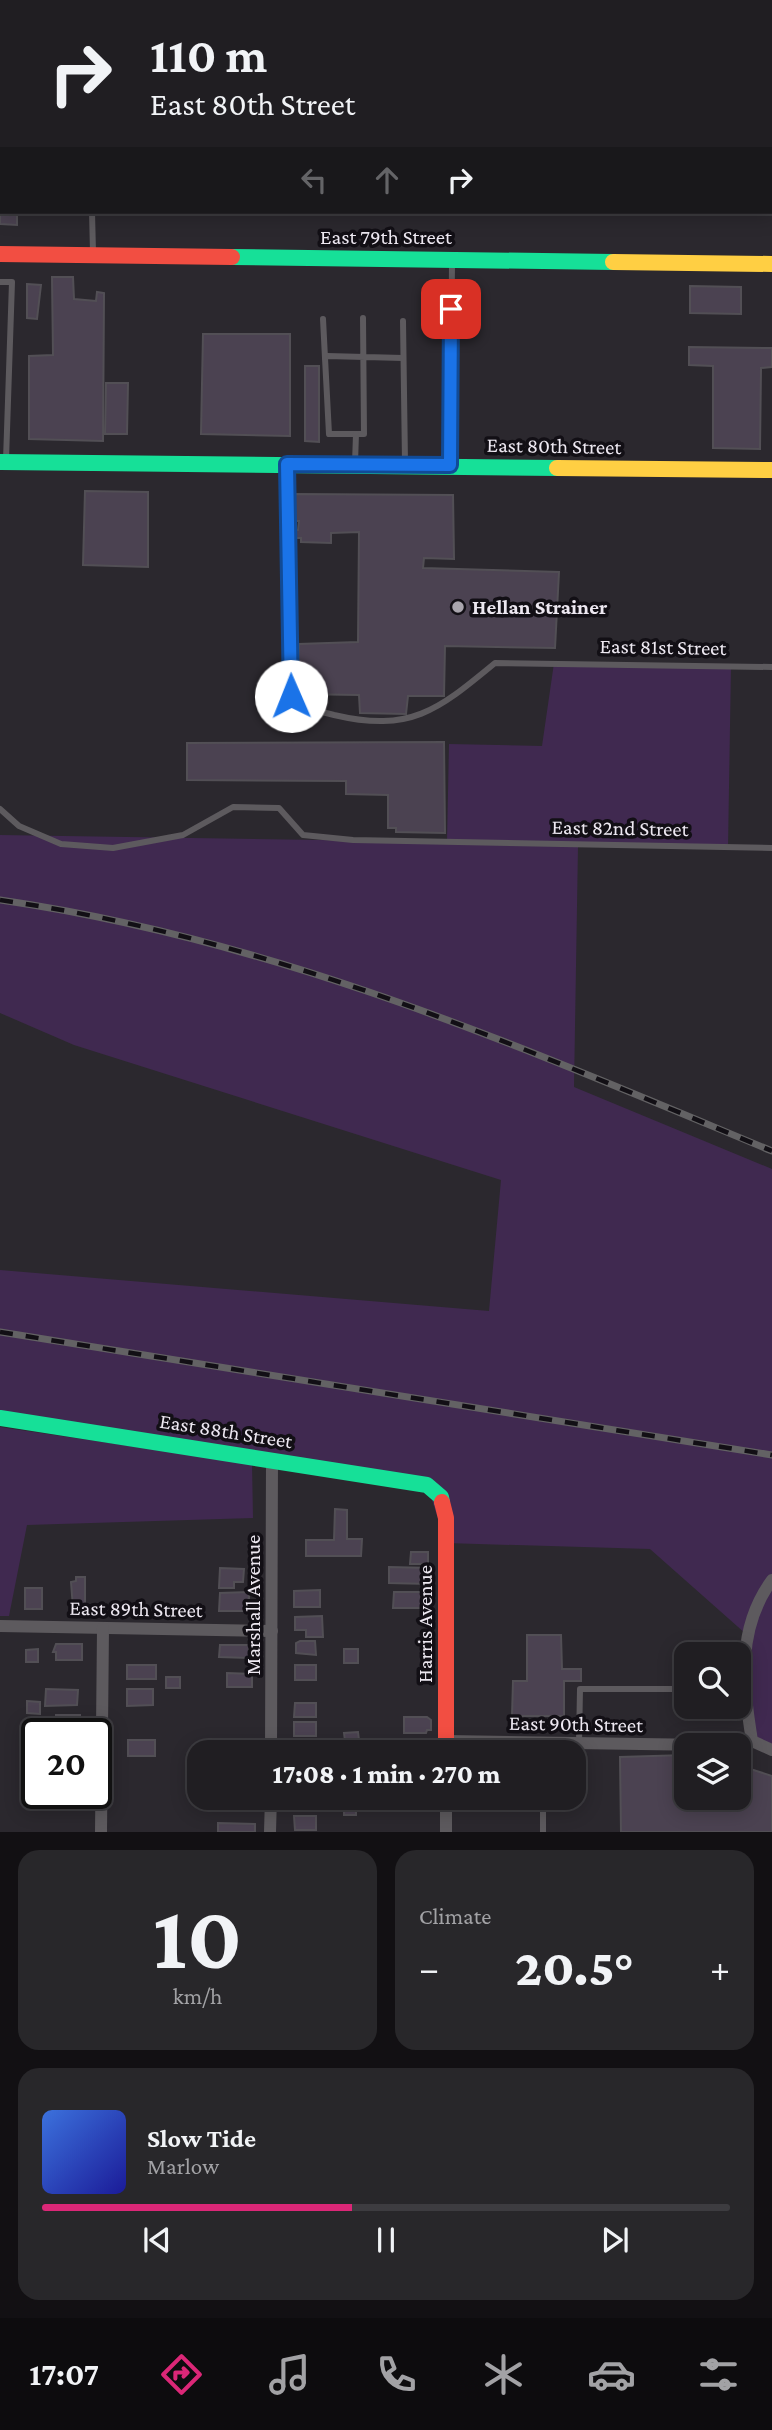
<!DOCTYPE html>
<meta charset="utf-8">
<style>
:root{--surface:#201e22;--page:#28272a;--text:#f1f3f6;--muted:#a2a2a5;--line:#3d3c40;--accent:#db2777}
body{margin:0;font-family:"Crimson Pro",serif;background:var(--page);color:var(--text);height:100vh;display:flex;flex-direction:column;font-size:26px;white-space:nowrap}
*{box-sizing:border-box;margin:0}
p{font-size:23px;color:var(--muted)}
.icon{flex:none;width:38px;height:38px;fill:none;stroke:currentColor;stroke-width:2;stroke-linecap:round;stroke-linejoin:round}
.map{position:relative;height:1832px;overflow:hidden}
.panel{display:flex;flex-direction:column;gap:18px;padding:18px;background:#121013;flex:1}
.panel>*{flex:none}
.top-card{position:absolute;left:0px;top:0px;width:774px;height:214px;box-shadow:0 4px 18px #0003,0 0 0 2px var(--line);background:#201e22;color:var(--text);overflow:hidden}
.fabs{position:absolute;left:674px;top:1642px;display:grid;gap:14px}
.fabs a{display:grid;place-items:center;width:77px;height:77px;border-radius:14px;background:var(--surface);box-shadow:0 4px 18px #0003,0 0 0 2px var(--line);font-size:35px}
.speed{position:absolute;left:21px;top:1718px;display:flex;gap:14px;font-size:35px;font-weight:700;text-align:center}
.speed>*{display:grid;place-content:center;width:91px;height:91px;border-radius:50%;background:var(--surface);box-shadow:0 4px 18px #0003,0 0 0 2px var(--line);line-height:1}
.speed .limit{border:4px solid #111;border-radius:10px;background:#fff;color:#111}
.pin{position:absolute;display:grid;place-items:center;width:60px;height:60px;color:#fff;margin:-30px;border-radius:14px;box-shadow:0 4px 10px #0006}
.me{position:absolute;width:77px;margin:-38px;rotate:359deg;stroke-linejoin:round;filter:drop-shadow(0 0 5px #0008)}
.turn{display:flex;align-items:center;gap:24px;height:147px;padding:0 35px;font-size:32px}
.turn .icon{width:91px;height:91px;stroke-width:2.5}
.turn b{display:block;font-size:49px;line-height:60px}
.lanes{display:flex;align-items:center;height:66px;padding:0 35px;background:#0003;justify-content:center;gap:35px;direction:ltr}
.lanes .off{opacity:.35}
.big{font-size:52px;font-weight:800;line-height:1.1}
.panel .card{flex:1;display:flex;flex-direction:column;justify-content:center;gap:10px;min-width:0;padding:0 24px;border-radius:21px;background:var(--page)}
.panel .dial{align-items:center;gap:0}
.dial b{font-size:91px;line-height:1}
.song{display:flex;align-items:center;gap:21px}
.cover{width:84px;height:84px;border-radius:10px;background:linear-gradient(135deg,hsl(220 70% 55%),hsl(240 70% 35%))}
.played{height:7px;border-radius:4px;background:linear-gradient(90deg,var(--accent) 45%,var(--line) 45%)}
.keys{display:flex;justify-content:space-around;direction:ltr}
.heat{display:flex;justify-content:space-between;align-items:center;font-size:38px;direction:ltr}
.panel .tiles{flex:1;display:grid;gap:18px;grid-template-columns:1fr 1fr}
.card:last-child{grid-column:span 2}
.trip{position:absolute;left:187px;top:1740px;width:399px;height:70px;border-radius:21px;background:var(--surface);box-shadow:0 4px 18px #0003,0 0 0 2px var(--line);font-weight:800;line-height:70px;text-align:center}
.tab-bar{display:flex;height:112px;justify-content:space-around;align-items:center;background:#0d0c0e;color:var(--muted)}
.tab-bar .icon{width:49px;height:49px}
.tab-bar .selected{color:var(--accent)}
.tab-bar b{font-size:32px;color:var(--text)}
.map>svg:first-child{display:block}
.green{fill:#402950}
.building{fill:#4b4251;stroke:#524f55;stroke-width:2}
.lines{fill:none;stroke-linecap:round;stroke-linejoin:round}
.lane{stroke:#5d5a5e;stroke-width:6}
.street{stroke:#5d5a5e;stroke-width:12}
.fast{stroke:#16e098;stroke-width:16}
.slow{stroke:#ffcf43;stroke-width:16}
.jam{stroke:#f24e42;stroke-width:16}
.rail-casing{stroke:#636264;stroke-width:7}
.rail{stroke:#120f15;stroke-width:4.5;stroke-dasharray:13;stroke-linecap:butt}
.route-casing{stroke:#114b97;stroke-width:18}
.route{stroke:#1a73e8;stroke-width:12}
.poi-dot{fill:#a9a5ad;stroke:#120f15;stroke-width:2.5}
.labels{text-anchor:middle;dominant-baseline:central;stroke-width:7;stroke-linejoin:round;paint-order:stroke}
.street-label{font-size:21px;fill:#ede8f1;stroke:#120f15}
.poi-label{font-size:21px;font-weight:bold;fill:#ede8f1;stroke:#120f15;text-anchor:start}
</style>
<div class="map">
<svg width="772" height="1832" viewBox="0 0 772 1832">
<rect width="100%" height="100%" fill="#2b282e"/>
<g class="green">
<path d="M554,663l177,3 -3,182 -150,-2 -4,241 198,82v581l-20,-9 -6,-107 -96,-85 -204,-6 -19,-58 -427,-67v-148l489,41 12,-131 -427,-135 -74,-32v-178l447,7 2,-98 93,2z"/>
<path d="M0,1427l252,37 1,54 -226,7 -18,91h-9z"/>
</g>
<g class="building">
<path d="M0,0h71l-69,2v210h15v13l-17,-1z"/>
<rect x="153" y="0" width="82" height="2"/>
<path d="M52,277h21l1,22 22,2 1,-9 7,1 -1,148 -74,-2v-83l24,-1z"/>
<path d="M27,284l14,1 -4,34 -10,-1z"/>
<path d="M690,286l51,1v27l-51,-1z"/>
<path d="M203,334h87v102l-89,-2z"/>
<path d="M689,347l83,1v19l-11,1 -1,81 -47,-1v-82l-24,-1z"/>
<path d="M305,366h14v76l-14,-1z"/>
<path d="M106,383h22l-1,51h-22z"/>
<path d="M85,491l63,1v75l-65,-2z"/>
<path d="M294,494l159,1 1,64 -30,-1 -1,10 136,4 -4,76 -110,-2 -1,50h-36l-2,18 -46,-1 -1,-18 -62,-1 2,-50 59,-2 1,-110 -28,1v10l-30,-1v-4h-9v-8h6l1,-9h-6z"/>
<path d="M444,742l1,91 -49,-1v-4h-8v-33l-42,-1v-13l-159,-1v-37z"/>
<path d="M335,1509l12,1v29h15l-1,17h-55v-16h28z"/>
<path d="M411,1552h17v12h-18z"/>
<path d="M389,1567l41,1 -1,16 -40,-1z"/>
<path d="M220,1568l24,1 -1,13h-9v6h-15z"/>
<path d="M76,1577h9v30l-12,1 -2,-26 5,-1z"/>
<rect x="25" y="1588" width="17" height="21"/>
<path d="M320,1590v17h-26v-16z"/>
<path d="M249,1592v19h-30l1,-18z"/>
<path d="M394,1592h31v16h-32z"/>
<path d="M322,1616l1,21h-17v-7h-11v-13z"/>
<path d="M527,1635h34l1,34h19v12h-17v35h-52l1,-35h14z"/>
<path d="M300,1641h15l1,14 -20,-2v-10z"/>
<path d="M56,1644h26v16h-26v-8h-3z"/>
<path d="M220,1645h29v13l-30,-1z"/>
<path d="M38,1649v13h-12v-12z"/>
<rect x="344" y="1649" width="14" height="14"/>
<rect x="127" y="1665" width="29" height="14"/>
<rect x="295" y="1665" width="21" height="15"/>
<path d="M227,1673l25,1v13h-25z"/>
<rect x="166" y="1677" width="14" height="11"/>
<path d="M46,1689l32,1 -1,15 -32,1z"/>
<path d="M127,1689h26v16l-26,1z"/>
<path d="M27,1701l13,1v12l-13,-1z"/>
<path d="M295,1703h21v14h-22z"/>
<rect x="56" y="1715" width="24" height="15"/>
<path d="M404,1717h23l4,3v10h-4l-1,3h-22z"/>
<rect x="294" y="1722" width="22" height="14"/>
<path d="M24,1727h13v10h-12z"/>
<path d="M358,1732l1,8 -14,1 -1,-8z"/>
<rect x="128" y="1740" width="27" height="16"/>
<path d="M316,1740v12h-21v-11z"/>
<rect x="230" y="1742" width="22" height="10"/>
<path d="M686,1755v42h52v-32l34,11v56h-151l-1,-75z"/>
<rect x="26" y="1778" width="11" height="10"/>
<rect x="55" y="1794" width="26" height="12"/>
<path d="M298,1797h18v14l-20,-1z"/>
<path d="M395,1797h27l1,5h-18z"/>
<rect x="344" y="1805" width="12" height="10"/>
<path d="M294,1816h22v14h-21z"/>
<path d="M218,1823l37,1v8h-37z"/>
</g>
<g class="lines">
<g class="lane">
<path d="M86,0v2"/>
<path d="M729,0v2"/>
<path d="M92,212l1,40"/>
<path d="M0,282h12l-6,178"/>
<path d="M363,318l1,116h-35l-4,-76 2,-2 76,2"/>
<path d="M323,319l2,39"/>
<path d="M403,321l2,142"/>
<path d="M355,463l1,-29"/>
<path d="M450,463l2,-199"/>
<path d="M287,468l4,228c11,14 25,14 43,19 77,18 104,-5 161,-52l277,4"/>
<path d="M0,809l19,17 42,18 52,4 70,-13 50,-28 46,1 24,27 50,5 419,8"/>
<path d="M579,1743l1,-54h94"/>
<path d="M543,1832v-35"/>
</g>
<g class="street">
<path d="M0,1626l272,5"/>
<path d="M446,1741l261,4"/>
<path d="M752,1741c-9,-57 -16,-112 20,-161"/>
<path d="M725,1745l27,-4 20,9"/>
<path d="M271,1752l1,-293"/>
<path d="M446,1797v35"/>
<path d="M101,1832l2,-204"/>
<path d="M270,1832l1,-35"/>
</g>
<g class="fast">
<path d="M232,257l381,5"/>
<path d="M0,462l557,6"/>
<path d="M0,1418l427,67 14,12 1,5"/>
</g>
<g class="slow">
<path d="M613,262l159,2"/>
<path d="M557,468l215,2"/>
</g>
<g class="jam">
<path d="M0,254l232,3"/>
<path d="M442,1502l4,16v234"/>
</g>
<g class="rail-casing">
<g id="rail">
<path d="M0,900c278,40 516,145 772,251"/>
<path d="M0,1332l772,123"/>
</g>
</g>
<use href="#rail" class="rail"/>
</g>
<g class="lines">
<g class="route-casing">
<path id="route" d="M291,696l-4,-232 163,1 1,-156"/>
</g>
<use href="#route" class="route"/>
</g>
<circle class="poi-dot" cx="458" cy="607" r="7"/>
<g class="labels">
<g class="street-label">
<text x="386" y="237">East 79th Street</text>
<text transform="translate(554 446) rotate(1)">East 80th Street</text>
<text transform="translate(663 647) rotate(1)">East 81st Street</text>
<text transform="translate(620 828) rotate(1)">East 82nd Street</text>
<text transform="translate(226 1431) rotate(9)">East 88th Street</text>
<text transform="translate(253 1605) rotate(-90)">Marshall Avenue</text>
<text transform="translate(136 1609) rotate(1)">East 89th Street</text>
<text transform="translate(425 1624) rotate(-90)">Harris Avenue</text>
<text transform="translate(576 1724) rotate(1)">East 90th Street</text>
</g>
<g class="poi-label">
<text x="472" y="607">Hellan Strainer</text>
</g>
</g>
</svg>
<div class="fabs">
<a><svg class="icon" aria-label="search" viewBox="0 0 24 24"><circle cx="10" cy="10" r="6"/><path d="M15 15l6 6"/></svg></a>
<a><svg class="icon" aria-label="layers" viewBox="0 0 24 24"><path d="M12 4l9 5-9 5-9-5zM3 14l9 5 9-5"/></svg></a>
</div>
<div class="speed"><div class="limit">20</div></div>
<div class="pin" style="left:451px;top:309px;background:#d93025"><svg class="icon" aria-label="arrive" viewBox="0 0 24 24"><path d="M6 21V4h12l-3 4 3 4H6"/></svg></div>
<svg class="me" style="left:291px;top:696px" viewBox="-20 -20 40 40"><circle r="19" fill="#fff"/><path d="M0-13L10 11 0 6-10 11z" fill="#1a73e8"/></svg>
<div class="trip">17:08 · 1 min · 270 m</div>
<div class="top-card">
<div class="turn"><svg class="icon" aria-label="right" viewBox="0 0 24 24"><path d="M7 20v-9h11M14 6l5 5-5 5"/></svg><div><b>110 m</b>East 80th Street</div></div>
<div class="lanes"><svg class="icon off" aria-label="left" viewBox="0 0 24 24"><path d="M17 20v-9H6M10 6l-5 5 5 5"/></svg><svg class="icon off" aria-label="ahead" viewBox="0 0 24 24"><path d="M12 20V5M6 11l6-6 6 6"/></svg><svg class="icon" aria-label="right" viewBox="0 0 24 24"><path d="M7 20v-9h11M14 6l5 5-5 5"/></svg></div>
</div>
</div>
<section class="panel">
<div class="tiles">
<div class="card dial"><b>10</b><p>km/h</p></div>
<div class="card"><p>Climate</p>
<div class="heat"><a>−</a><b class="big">20.5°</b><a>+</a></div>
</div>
<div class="card">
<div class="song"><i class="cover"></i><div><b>Slow Tide</b><p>Marlow</p></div></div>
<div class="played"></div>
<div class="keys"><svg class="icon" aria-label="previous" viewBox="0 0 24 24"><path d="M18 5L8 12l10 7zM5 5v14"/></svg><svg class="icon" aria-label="pause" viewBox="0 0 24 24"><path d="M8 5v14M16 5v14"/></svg><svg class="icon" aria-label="next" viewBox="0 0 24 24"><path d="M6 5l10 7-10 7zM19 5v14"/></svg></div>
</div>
</div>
</section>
<nav class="tab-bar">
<b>17:07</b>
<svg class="icon selected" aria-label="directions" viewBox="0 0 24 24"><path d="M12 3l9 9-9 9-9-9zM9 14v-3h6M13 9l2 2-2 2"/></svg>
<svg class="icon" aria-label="music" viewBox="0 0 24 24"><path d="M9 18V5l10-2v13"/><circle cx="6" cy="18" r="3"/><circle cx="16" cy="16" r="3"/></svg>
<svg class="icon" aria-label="phone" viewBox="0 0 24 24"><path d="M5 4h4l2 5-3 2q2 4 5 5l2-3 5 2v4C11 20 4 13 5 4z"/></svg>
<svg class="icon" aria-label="climate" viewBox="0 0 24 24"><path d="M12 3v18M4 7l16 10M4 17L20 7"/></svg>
<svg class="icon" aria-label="car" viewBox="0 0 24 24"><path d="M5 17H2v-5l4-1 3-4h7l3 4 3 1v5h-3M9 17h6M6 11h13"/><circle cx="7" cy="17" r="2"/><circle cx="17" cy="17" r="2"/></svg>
<svg class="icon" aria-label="filters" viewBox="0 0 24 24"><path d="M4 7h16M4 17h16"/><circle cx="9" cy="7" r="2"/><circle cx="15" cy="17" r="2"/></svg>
</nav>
